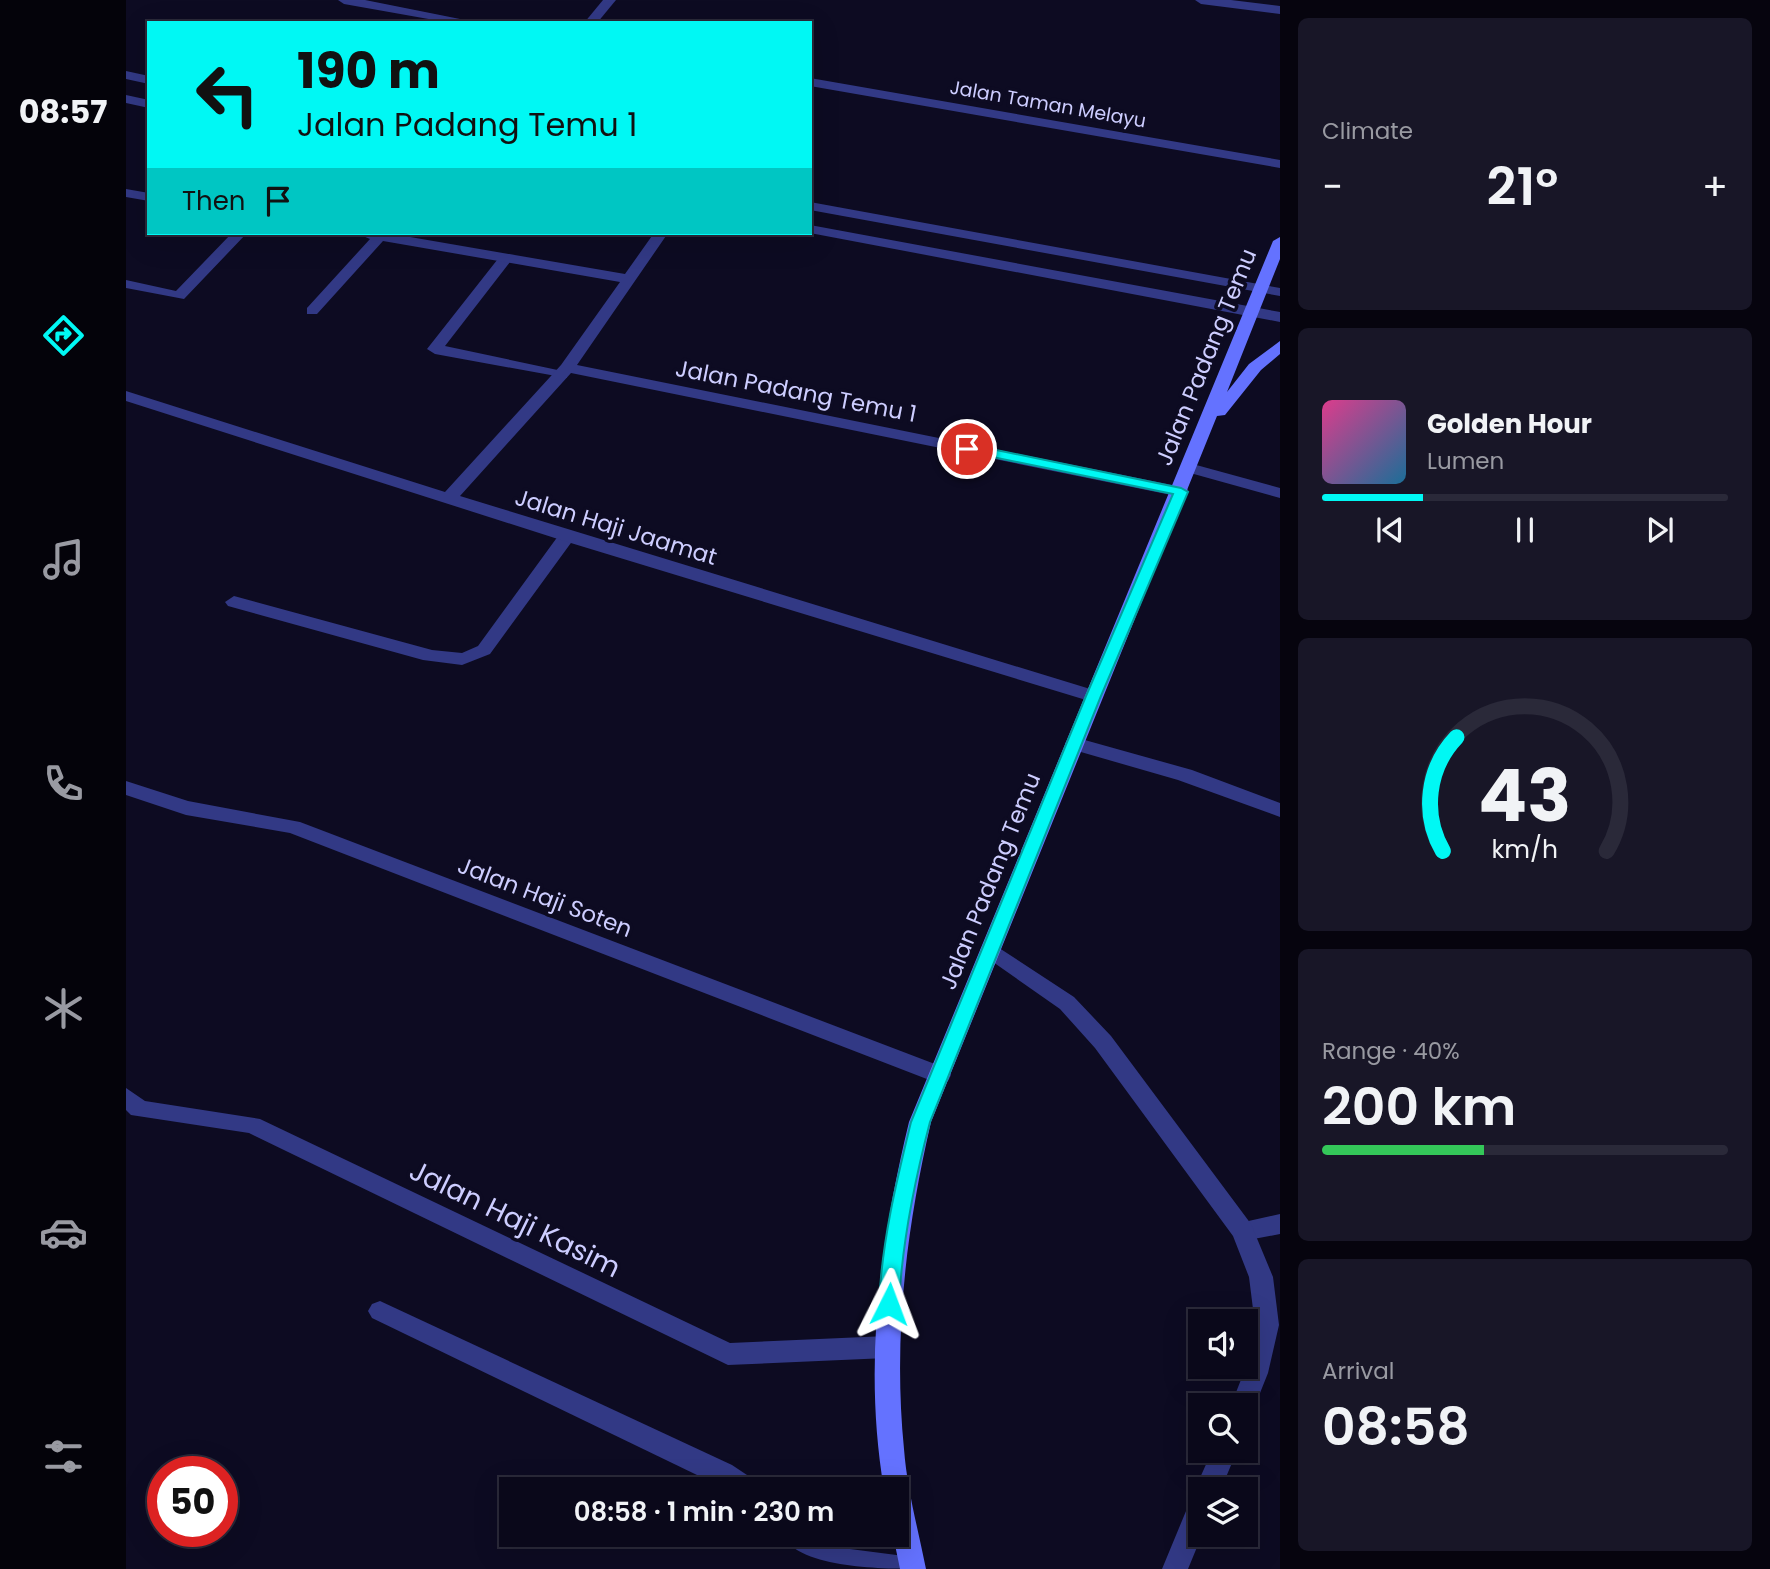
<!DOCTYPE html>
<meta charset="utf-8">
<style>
:root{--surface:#0a081a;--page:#181627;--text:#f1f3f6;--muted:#999aa2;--line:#2a2939;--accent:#00f8f4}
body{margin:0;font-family:Poppins,sans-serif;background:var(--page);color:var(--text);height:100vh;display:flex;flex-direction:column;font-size:26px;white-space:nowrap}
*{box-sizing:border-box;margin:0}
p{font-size:23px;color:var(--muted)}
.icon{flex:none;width:38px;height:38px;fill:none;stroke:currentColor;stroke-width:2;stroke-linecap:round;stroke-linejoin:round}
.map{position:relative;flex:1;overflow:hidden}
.drawer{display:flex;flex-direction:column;gap:18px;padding:18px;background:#06040e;width:490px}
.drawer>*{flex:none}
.hud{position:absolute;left:21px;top:21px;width:665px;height:214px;border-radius:0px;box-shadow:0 7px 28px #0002,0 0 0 2px var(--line);background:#00f8f4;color:#111;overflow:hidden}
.controls{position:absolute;left:1062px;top:1309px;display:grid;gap:14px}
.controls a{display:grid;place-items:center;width:70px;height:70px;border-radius:0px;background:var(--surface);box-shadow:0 7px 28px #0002,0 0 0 2px var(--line);font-size:35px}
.speed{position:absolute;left:21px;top:1456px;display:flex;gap:14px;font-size:35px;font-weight:700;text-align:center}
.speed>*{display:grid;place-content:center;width:91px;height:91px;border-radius:50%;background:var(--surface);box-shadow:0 7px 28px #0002,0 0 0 2px var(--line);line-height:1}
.speed .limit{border:10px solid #d22;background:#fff;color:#111}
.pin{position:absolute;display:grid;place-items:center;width:60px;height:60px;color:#fff;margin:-30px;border:4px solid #fff;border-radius:50%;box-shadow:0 2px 7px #0007}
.me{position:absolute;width:77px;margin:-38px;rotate:3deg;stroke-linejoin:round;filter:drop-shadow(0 0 5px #0008)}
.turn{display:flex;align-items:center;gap:24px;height:147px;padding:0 35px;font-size:32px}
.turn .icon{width:91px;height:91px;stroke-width:2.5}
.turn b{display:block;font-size:49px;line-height:60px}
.then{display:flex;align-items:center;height:66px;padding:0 35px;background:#0003;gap:14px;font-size:26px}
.big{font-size:52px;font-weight:600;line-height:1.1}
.drawer .card{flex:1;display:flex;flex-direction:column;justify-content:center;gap:10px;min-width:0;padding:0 24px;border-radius:10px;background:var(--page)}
.drawer .dial{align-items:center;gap:0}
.dial svg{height:182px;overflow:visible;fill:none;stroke:var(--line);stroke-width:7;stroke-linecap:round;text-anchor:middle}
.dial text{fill:var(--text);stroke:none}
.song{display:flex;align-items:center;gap:21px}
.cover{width:84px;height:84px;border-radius:10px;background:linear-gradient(135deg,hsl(330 70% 55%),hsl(200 70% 35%))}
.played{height:7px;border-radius:4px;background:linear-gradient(90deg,var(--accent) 25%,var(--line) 25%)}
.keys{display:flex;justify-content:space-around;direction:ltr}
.heat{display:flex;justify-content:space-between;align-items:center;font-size:38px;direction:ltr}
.charge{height:10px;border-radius:5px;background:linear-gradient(90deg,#34c759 40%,var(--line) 0)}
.trip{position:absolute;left:373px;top:1477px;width:410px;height:70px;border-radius:0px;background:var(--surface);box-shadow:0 7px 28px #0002,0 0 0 2px var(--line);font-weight:600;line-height:70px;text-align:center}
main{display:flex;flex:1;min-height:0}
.tab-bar{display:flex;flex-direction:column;width:126px;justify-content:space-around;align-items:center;background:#04030a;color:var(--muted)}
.tab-bar .icon{width:49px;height:49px}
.tab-bar .selected{color:var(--accent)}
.tab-bar b{font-size:32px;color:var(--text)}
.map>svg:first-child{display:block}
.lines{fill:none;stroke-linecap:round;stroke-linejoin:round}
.service{fill:#323985;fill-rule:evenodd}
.minor{fill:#323985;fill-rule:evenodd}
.tertiary{fill:#323985;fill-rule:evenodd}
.secondary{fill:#6472ff;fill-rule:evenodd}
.route{fill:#00f8f4;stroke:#00a19f;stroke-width:2}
.labels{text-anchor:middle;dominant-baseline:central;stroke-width:7;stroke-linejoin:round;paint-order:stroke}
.far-street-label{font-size:19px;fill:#cdcdff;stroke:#0d0b22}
.street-label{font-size:23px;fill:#cdcdff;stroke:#0d0b22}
.near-street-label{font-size:28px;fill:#cdcdff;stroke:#0d0b22}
</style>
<main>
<nav class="tab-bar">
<b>08:57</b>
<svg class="icon selected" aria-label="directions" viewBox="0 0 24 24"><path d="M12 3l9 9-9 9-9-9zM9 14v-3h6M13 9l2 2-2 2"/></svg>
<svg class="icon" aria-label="music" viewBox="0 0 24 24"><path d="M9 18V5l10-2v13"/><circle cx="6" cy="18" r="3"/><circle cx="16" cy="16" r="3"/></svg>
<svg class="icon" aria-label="phone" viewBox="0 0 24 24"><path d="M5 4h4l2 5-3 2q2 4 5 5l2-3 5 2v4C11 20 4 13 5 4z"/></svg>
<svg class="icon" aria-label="climate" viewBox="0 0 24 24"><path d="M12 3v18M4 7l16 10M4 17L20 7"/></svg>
<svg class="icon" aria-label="car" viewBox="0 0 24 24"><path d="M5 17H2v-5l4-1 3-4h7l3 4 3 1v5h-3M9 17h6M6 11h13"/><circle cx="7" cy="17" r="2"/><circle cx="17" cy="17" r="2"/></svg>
<svg class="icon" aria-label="filters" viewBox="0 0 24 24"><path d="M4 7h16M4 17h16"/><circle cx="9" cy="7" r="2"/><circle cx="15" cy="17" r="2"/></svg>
</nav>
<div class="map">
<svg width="1154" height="1569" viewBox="0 0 1154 1569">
<rect width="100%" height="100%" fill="#0d0b22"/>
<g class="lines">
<g class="service">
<path d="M106,233h15l-63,66 -58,-11v-8l50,11z"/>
<path d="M380,254l7,4 -68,88 122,26v6l-132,-24 -8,-5 74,-94z"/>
<path d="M441,531l9,5 -86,118 -28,11 -39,-5 -195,-54 -3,-4 9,-6 198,54 30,3 16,-7 83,-114z"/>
<path d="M948,737l118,33 88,33v14l-102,-37 -111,-32 -2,-5z"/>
<path d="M1154,1214v20l-37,7 -8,-3 -4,-7 4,-7z"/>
</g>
<g class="minor">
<path d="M212,0h27l115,23h-29l-107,-19z"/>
<path d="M477,0h13l-19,23h-13z"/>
<path d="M1069,0h36l49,6v8l-79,-10z"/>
<path d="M684,78l470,82v8l-470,-82z"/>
<path d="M0,189l23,4v8l-23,-4z"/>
<path d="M230,233h31l238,41 29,-41h14l-91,132 610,123 2,4 -8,5 -610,-124 -111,123 640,196 2,4 -2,4h-14l-525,-160 -435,-139v-10l319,101 116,-127 59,-83 -237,-41 -66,73h-10v-6l63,-69z"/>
<path d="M1063,463l91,25v10l-97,-27 -2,-3z"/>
<path d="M0,781l62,20 112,21 648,247 3,6 -3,6 -8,3 -8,-3 -642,-248 -104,-18 -60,-20z"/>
<path d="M864,942l84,55 37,39 140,188 22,53 6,48 -11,48 -16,40 -6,2v-10h-15l15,-38 9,-42 -6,-48 -16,-41 -138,-188 -35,-39 -77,-54 -3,-5 3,-5z"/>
<path d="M0,1088l19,13 115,18 470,224 157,-7 9,4 3,7 -3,7 -9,4 -159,7 -479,-232 -118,-18 -5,-5z"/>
<path d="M254,1301l352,164 24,16 4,8h-34l-354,-171 -4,-7 4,-7z"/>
<path d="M1086,1451h25l-16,38h-21l2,46 -14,34h-26l29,-70 7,-3 -3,-7z"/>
<path d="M655,1535h33l36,14 62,8 9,3 4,9c-40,0 -124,0 -144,-34z"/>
</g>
<g class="tertiary">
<path d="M0,71l23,5v8l-23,-5z"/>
<path d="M0,95l23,5v8l-23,-5z"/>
<path d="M684,202l470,86v8l-470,-86z"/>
<path d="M684,225l470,87v10l-470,-89z"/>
</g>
<path class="secondary" d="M1154,237v22l-53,133 22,-28 31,-23v13l-19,16 -36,45 -8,1 -286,706c-25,108 -38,216 -27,327 3,40 14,80 22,120h-26l-7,-34h3v-46h-12c-21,-123 -4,-247 25,-367l364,-881z"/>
</g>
<path class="route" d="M841,444l214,44 7,4 -87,204 -171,426c-16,61 -28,120 -31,182l-3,6 -7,2 -7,-2 -3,-6c3,-63 17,-121 32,-182l175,-426 87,-202 -210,-43v-5z"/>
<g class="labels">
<g class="far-street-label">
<text transform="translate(922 104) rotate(10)">Jalan Taman Melayu</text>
</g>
<g class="street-label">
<text transform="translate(1080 357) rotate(-68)">Jalan Padang Temu</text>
<text transform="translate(670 391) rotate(11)">Jalan Padang Temu 1</text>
<text transform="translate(490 527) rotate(17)">Jalan Haji Jaamat</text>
<text transform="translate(864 881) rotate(-68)">Jalan Padang Temu</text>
<text transform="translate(419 897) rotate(21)">Jalan Haji Soten</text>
</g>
<g class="near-street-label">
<text transform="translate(389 1219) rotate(26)">Jalan Haji Kasim</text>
</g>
</g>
</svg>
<div class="controls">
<a><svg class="icon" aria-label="sound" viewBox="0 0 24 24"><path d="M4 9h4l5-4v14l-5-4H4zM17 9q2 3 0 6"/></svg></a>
<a><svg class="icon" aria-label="search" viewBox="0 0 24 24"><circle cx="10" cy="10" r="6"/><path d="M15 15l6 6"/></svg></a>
<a><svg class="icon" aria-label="layers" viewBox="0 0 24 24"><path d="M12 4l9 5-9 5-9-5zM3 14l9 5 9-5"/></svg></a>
</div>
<div class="speed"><div class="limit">50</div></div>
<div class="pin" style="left:841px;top:449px;background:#d93025"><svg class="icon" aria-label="arrive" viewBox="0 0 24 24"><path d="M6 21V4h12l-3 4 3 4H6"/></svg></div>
<svg class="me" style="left:763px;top:1304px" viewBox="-20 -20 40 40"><path d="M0-17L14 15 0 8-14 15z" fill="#00f8f4" stroke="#fff" stroke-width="4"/></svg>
<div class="trip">08:58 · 1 min · 230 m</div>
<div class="hud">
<div class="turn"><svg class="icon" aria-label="left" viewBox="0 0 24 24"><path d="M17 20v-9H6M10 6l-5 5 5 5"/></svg><div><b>190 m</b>Jalan Padang Temu 1</div></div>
<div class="then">Then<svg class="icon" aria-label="arrive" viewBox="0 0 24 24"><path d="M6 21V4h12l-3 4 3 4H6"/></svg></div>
</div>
</div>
<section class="drawer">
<div class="card"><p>Climate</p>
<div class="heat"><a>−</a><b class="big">21°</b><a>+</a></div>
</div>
<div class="card">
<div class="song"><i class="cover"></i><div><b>Golden Hour</b><p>Lumen</p></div></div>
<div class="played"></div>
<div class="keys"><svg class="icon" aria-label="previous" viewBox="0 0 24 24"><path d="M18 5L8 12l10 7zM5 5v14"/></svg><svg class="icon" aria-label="pause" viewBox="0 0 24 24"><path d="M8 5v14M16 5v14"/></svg><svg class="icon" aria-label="next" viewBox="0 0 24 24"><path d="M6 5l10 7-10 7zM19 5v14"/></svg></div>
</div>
<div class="card dial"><svg viewBox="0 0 100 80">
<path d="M14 69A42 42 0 1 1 86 69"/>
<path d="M14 69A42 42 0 0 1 20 19" stroke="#00f8f4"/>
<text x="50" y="56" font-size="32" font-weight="700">43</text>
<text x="50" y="72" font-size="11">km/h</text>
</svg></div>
<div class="card"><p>Range · 40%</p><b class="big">200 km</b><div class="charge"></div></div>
<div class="card"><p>Arrival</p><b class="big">08:58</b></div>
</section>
</main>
